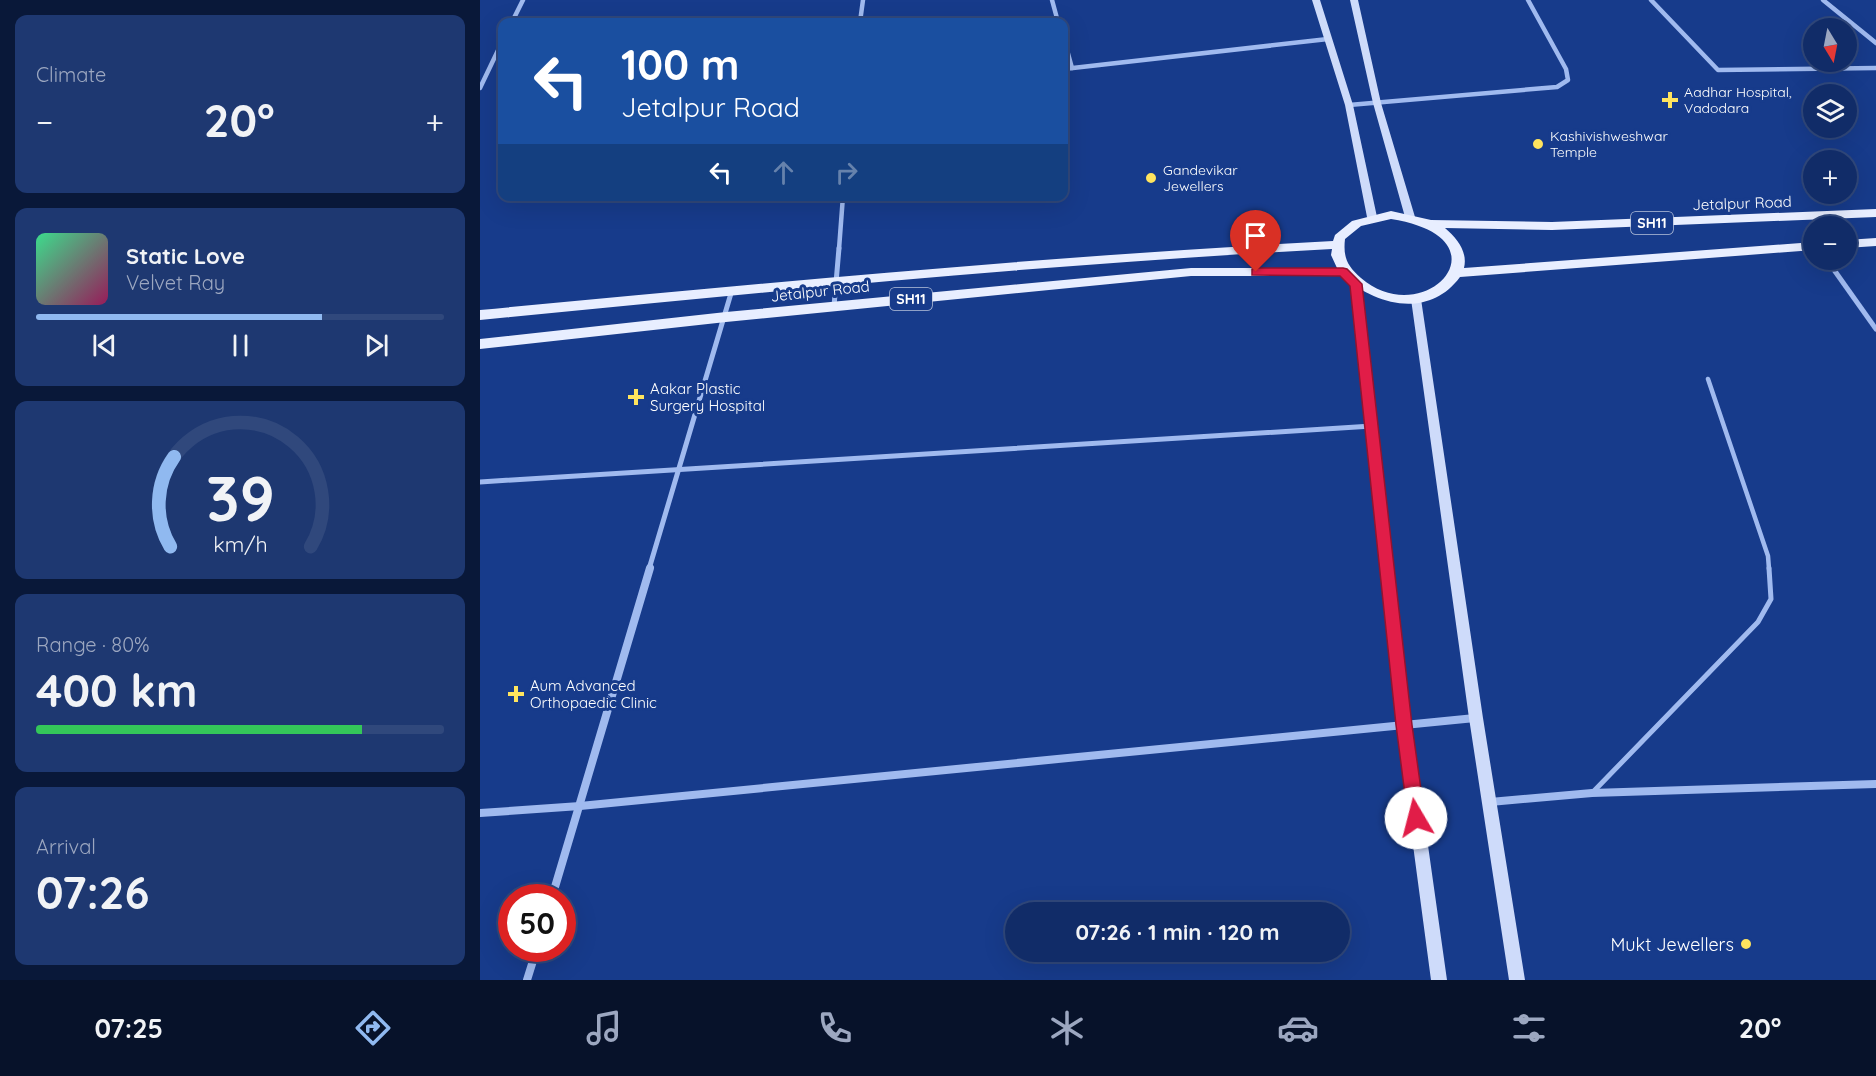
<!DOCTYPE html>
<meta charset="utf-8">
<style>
:root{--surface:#112c68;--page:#1e3871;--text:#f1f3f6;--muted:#9ca7c0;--line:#30487c;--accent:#90b9f0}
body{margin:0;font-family:Quicksand,sans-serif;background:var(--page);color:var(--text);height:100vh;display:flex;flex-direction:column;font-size:22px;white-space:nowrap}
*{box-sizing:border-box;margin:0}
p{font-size:20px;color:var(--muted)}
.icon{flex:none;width:33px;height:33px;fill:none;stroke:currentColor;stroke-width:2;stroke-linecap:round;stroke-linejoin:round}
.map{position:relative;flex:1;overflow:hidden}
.drawer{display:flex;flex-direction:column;gap:15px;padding:15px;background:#091839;width:480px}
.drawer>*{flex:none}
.guide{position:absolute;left:18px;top:18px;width:570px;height:183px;border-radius:12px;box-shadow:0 6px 24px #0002,0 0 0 2px var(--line);background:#1a4fa0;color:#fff;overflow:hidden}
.needle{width:39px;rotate:170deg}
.tools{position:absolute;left:1323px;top:18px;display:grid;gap:12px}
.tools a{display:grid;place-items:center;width:54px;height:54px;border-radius:50%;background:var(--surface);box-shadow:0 6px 24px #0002,0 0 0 2px var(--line);font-size:30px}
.speed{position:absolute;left:18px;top:884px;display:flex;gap:12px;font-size:30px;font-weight:700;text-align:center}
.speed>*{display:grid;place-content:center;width:78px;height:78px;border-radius:50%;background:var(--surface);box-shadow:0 6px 24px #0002,0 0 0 2px var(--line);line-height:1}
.speed .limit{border:9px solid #d22;background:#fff;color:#111}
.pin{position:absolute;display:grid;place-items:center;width:51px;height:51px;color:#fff;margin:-62px -26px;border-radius:50% 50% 50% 0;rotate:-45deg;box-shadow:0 0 6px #0007}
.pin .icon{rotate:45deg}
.me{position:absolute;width:66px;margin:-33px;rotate:352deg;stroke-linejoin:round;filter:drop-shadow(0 0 4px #0008)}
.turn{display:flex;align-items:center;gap:21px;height:126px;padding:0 24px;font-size:27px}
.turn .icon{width:78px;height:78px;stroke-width:2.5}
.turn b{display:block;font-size:42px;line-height:51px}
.lanes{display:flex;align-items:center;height:57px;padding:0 24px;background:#0003;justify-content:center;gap:30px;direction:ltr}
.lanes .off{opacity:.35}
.big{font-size:45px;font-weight:800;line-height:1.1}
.drawer .widget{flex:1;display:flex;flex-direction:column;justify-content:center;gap:9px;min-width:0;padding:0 21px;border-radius:12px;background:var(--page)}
.drawer .dial{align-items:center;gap:0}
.dial svg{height:156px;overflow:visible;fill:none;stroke:var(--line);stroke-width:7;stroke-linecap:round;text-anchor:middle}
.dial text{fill:var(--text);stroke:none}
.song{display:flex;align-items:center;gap:18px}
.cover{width:72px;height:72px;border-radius:9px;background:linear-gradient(135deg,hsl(150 70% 55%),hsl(330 70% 35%))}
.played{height:6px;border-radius:3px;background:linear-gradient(90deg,var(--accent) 70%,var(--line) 70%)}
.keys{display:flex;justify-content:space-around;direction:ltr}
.heat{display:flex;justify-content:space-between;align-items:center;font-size:33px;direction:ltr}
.charge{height:9px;border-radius:4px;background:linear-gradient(90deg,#34c759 80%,var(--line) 0)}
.trip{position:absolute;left:525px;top:902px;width:345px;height:60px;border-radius:30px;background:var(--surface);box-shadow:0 6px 24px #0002,0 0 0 2px var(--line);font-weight:800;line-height:60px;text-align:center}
.tab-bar{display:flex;height:96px;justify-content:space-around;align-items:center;background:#07122a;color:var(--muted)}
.tab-bar .icon{width:42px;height:42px}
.tab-bar .current{color:var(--accent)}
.tab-bar b{font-size:27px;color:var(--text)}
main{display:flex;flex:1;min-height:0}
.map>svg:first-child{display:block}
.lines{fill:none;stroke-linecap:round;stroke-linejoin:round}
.lane-far1{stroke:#a0baef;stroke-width:4.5}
.lane{stroke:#a0baef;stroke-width:5}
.street-far2{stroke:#a0baef;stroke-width:4.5}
.street-far1{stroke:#a0baef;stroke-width:5}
.street{stroke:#a0baef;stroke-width:8}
.secondary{fill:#cedbfa;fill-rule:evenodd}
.primary{fill:#e8eeff;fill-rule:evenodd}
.route{fill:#e11d48;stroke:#92132f;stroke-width:1.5}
.poi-dot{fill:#ffe45e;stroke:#173b8b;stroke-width:2}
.labels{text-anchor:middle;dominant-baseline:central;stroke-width:6;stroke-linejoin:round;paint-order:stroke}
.far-poi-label{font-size:14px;fill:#fff;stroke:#173b8b;text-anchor:start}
.shield{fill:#173b8b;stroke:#b9c4dc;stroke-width:1.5}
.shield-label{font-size:14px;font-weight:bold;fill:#fff}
.street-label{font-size:15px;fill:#fff;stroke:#173b8b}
.poi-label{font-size:15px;fill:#fff;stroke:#173b8b;text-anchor:start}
.near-poi-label{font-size:18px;fill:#fff;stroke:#173b8b;text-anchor:end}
</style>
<main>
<section class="drawer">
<div class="widget"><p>Climate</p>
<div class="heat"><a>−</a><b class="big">20°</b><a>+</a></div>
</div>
<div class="widget">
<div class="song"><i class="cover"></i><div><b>Static Love</b><p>Velvet Ray</p></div></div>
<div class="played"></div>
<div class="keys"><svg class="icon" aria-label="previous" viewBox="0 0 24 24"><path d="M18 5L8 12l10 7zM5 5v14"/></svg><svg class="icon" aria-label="pause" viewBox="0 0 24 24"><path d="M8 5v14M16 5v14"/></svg><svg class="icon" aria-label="next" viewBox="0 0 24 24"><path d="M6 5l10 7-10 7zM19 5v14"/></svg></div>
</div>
<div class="widget dial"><svg viewBox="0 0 100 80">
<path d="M14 69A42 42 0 1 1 86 69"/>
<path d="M14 69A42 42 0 0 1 16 23" stroke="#90b9f0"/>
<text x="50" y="56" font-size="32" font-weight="700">39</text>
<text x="50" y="72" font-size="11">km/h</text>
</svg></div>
<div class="widget"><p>Range · 80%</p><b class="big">400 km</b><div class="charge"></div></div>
<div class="widget"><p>Arrival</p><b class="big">07:26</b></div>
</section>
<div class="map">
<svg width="1396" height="980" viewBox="0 0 1396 980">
<rect width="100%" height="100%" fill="#173b8b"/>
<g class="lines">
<path class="lane-far1" d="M1228,379l60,177 1,13"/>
<path class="lane" d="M1112,793l166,-171 13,-23 -2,-31"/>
<g class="street-far2">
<path d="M572,0l6,22"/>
<path d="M1171,0l67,70 158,-2"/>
<path d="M1343,0l53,43"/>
<path d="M32,22l11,-22"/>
<path d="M380,22l3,-22"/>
<path d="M584,39l8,29"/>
<path d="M584,69l264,-30"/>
<path d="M0,88l22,-46"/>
<path d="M869,105l208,-18 11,-7 -2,-11 -38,-69"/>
<path d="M359,249l4,-53"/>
</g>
<g class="street-far1">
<path d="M1347,260l49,69"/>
<path d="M354,306l5,-58"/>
<path d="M0,482l892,-56"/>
<path d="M169,569l83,-279"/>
</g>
<g class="street">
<path d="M1010,802l102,-9 284,-9"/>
<path d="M0,813l100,-7 895,-88"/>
<path d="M72,897l98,-329"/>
<path d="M47,980l10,-32"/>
</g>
<g class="secondary">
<path d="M832,0h8l33,105 24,112 -2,2 -3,1 -5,-3 -22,-112z"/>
<path d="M870,0h8l23,103 34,114 -2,2 -3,1 -5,-3 -32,-114z"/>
<path d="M876,280l5,4 50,441 36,255h-16l-34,-255 -46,-441z"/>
<path d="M936,295l5,4 62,419 42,262h-16l-40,-262 -58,-419z"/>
</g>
<g class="primary">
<path d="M1396,209v8l-324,13 -107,-2c12,10 23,24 19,40l350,-26v8l-354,27c-31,42 -84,29 -117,-1h-152l-465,46 -246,27v-10l246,-27 465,-44h146l-6,-13 1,-6c-285,15 -568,43 -852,71v-10c284,-27 568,-54 853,-69l2,-6 17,-14 39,-10 40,9 121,2zM911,219c121,19 34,114 -30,59 -14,-12 -18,-21 -16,-39l16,-13z"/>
<path d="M1396,238v8l-30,2v-8z"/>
</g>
</g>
<path class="route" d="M776,268h87l4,1 15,15 50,441 13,93 -3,6 -6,2 -6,-2 -2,-6 -12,-93 -46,-439 -10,-10 -88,-1v-6z"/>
<g class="poi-dot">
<path d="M1187 91h6v6h6v6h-6v6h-6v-6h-6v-6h6z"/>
<circle cx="1058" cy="144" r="6"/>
<circle cx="671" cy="178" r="6"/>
<path d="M153 388h6v6h6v6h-6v6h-6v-6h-6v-6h6z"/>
<path d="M33 685h6v6h6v6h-6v6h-6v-6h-6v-6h6z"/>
<circle cx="1266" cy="944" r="6"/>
</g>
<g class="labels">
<g class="far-poi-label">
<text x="1204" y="92">Aadhar Hospital,<tspan x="1204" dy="16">Vadodara</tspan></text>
<text x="1070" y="136">Kashivishweshwar<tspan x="1070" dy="16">Temple</tspan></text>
<text x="683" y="170">Gandevikar<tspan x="683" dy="16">Jewellers</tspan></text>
</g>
<g class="shield">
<rect x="1151" y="212" width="42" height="22" rx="4.5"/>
<rect x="410" y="288" width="42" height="22" rx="4.5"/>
</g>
<g class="shield-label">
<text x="1172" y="223">SH11</text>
<text x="431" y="299">SH11</text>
</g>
<g class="street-label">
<text transform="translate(1262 203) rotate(-2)">Jetalpur Road</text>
<text transform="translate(340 291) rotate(-6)">Jetalpur Road</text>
</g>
<g class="poi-label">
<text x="170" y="388">Aakar Plastic<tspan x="170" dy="17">Surgery Hospital</tspan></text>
<text x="50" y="685">Aum Advanced<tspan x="50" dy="17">Orthopaedic Clinic</tspan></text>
</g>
<g class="near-poi-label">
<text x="1254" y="944">Mukt Jewellers</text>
</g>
</g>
</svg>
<div class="tools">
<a><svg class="needle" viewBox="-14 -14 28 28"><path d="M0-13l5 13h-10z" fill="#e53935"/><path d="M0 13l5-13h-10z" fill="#9ca7c0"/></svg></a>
<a><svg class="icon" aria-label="layers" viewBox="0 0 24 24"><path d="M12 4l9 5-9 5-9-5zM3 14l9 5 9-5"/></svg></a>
<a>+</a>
<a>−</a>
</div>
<div class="speed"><div class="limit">50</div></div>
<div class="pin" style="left:776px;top:272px;background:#d93025"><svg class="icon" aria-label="arrive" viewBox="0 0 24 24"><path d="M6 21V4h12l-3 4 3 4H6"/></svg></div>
<svg class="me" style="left:936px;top:818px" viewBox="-20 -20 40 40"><circle r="19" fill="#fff"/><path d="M0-13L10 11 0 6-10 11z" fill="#e11d48"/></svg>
<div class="trip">07:26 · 1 min · 120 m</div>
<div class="guide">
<div class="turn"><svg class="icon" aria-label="left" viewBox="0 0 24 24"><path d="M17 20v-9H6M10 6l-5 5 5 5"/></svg><div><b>100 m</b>Jetalpur Road</div></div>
<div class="lanes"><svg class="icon" aria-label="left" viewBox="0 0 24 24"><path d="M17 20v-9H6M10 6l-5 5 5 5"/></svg><svg class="icon off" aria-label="ahead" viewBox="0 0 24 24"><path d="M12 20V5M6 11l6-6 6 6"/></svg><svg class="icon off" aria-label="right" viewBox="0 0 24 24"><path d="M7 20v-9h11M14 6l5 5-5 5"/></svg></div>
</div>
</div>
</main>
<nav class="tab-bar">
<b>07:25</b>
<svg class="icon current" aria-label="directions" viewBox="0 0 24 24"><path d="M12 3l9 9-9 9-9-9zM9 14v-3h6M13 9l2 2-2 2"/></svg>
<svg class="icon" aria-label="music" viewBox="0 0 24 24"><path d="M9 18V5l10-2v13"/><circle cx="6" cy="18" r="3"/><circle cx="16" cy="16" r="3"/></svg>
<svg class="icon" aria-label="phone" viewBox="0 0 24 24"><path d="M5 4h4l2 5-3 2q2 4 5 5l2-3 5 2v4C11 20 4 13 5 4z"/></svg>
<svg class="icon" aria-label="climate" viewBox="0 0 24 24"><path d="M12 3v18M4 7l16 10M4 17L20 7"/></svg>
<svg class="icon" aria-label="car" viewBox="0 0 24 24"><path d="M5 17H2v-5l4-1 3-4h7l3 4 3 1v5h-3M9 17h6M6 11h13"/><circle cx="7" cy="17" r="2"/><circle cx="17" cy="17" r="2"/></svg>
<svg class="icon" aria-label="filters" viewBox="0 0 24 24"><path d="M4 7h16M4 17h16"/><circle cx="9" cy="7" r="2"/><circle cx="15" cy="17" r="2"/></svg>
<b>20°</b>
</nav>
